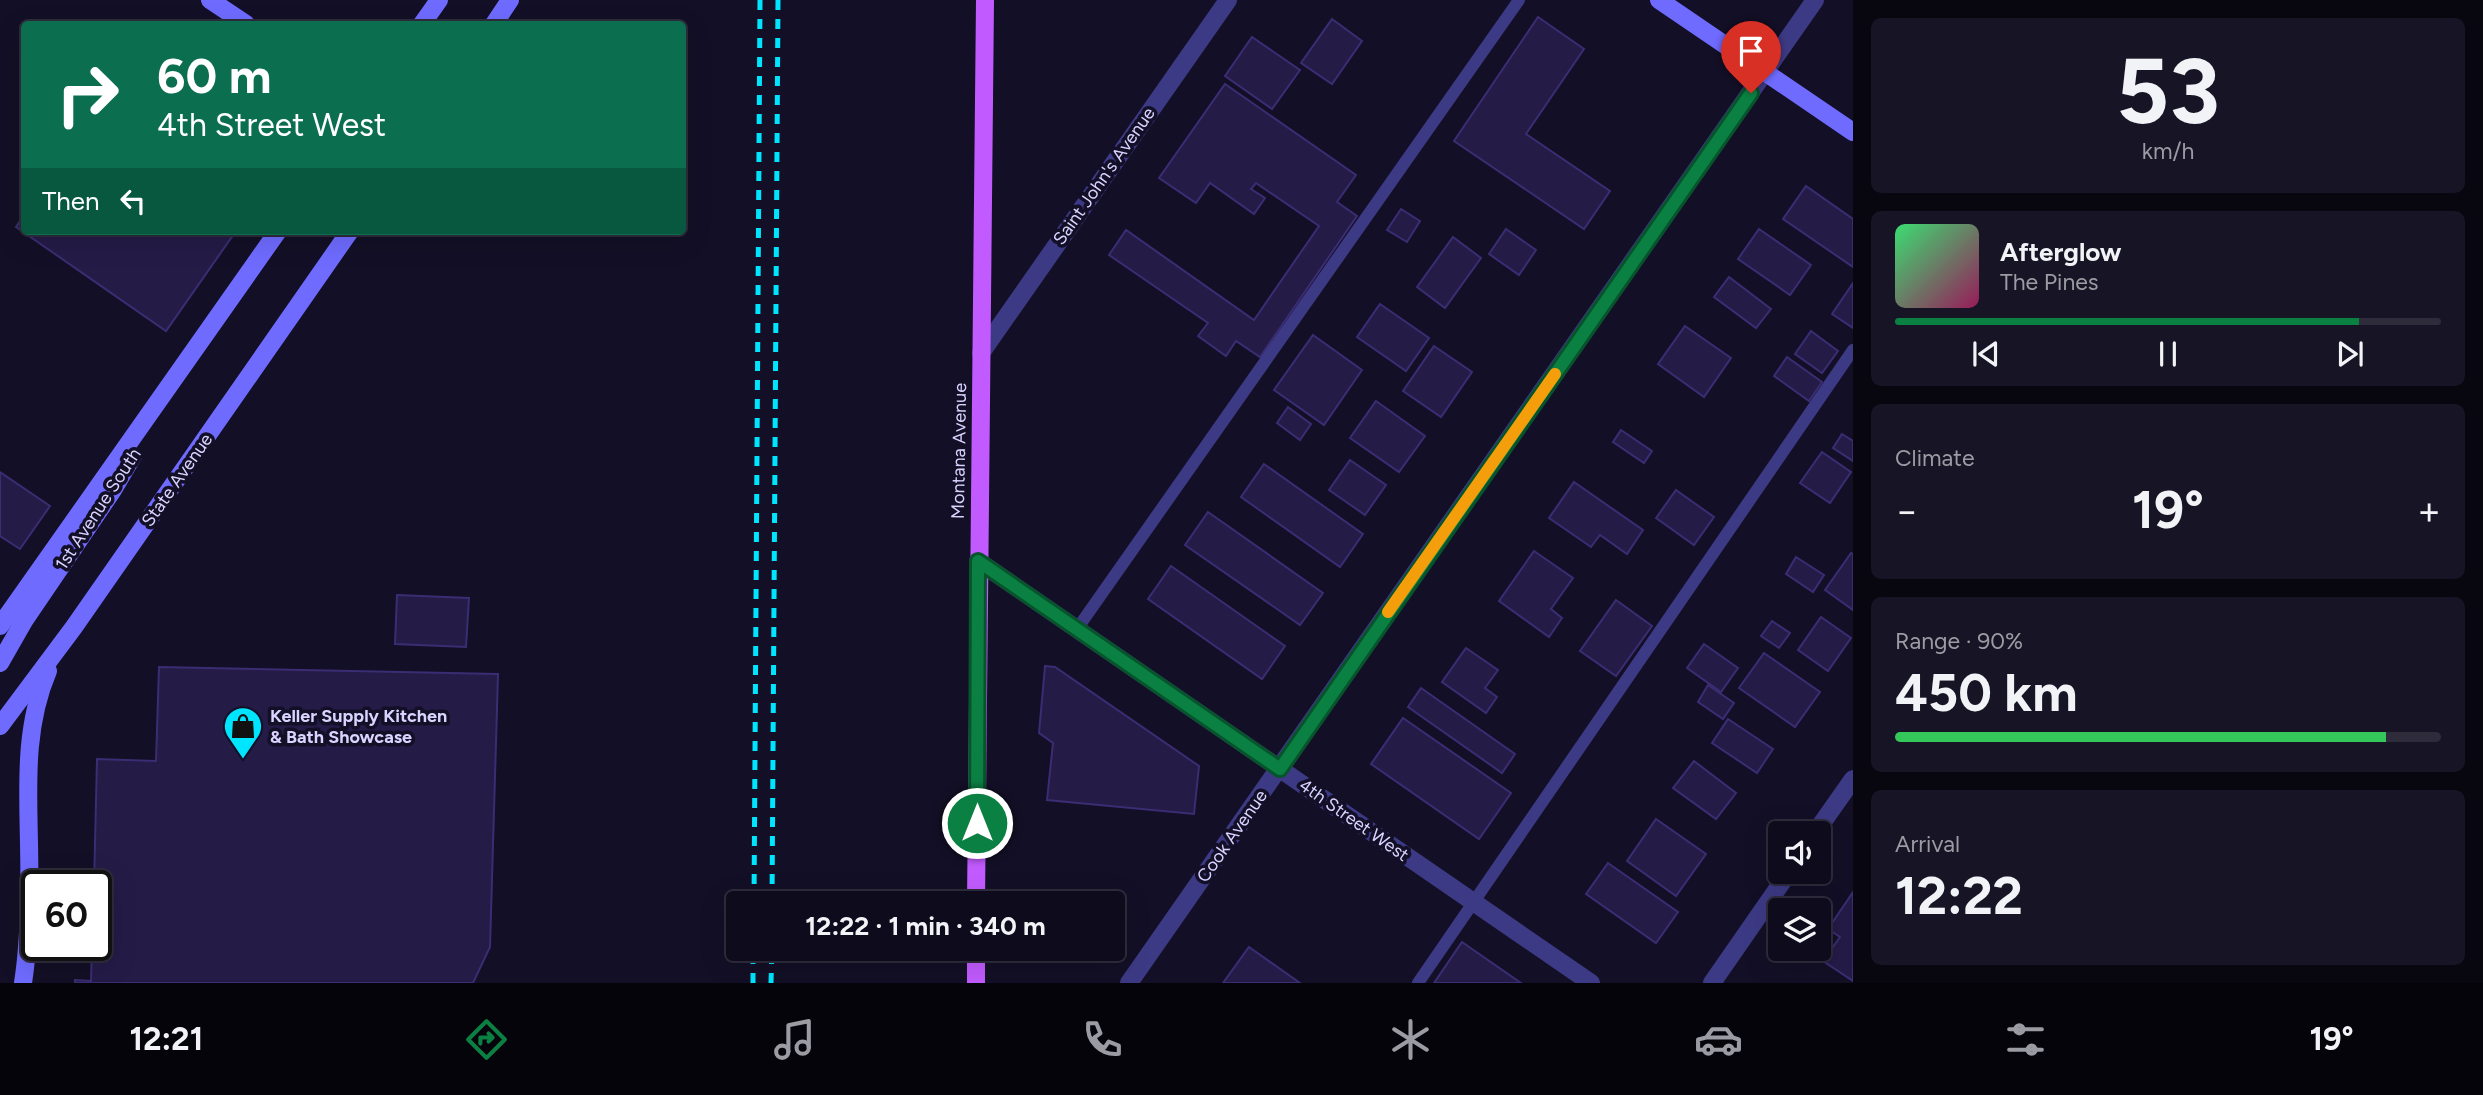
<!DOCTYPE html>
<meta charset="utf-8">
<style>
:root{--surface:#0e0b1c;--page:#171425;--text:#f1f3f6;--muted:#9b9ba3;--line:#2e2b3b;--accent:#0b8043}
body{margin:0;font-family:Figtree,sans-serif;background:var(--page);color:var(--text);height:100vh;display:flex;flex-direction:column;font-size:26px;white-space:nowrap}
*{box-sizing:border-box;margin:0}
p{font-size:23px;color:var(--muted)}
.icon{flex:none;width:38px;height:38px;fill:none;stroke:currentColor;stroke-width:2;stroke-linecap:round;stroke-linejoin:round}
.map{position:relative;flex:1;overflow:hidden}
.panel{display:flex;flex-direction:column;gap:18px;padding:18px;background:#08060f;width:630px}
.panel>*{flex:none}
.guide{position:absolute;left:21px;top:21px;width:665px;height:214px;border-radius:7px;box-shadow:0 7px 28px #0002,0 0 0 2px var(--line);background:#0b6e4f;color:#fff;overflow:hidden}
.controls{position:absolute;left:1768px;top:821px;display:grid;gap:14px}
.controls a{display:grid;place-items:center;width:63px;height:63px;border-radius:7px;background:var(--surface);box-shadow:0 7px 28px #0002,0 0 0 2px var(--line);font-size:35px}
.speed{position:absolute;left:21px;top:870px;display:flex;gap:14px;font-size:35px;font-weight:700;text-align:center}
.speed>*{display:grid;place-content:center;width:91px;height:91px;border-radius:50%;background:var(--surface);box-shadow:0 7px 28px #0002,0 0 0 2px var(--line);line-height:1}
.speed .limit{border:4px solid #111;border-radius:10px;background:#fff;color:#111}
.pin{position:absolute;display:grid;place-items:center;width:60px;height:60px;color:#fff;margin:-72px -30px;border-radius:50% 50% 50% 0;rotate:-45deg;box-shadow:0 0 7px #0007}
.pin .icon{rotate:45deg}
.me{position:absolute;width:77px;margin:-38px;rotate:0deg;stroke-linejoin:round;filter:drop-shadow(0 0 5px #0008)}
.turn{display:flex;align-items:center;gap:24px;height:147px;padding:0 21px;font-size:32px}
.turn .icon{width:91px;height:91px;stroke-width:2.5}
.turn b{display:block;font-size:49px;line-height:60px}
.then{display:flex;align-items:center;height:66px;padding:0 21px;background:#0003;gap:14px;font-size:26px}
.big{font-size:52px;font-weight:700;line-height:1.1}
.panel .tile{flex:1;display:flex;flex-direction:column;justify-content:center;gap:10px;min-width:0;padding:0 24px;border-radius:10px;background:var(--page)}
.panel .dial{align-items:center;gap:0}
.dial b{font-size:91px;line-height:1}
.song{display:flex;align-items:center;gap:21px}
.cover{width:84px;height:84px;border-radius:10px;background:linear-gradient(135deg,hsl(140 70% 55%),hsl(330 70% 35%))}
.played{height:7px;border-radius:4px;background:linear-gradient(90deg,var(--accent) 85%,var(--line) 85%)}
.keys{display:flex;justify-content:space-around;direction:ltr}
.heat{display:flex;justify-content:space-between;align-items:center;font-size:38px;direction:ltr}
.charge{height:10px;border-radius:5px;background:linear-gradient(90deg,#34c759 90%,var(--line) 0)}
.trip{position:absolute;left:726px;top:891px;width:399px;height:70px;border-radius:7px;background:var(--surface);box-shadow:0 7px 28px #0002,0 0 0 2px var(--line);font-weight:700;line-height:70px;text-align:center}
.tab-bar{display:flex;height:112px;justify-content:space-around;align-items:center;background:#06040b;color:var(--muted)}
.tab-bar .icon{width:49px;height:49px}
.tab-bar .current{color:var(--accent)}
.tab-bar b{font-size:32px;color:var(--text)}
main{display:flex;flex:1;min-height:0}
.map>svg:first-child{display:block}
.building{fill:#241b47;stroke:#3b2d73;stroke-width:2}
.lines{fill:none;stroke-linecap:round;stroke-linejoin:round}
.lane{stroke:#3d3a85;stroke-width:12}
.street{stroke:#3d3a85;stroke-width:18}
.secondary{stroke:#6f6bff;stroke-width:18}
.primary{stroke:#c25bff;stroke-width:18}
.rail{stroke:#00e5ff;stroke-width:5;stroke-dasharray:10 9;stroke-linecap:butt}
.route-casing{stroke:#07532c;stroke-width:18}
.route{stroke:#0b8043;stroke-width:12}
.slow{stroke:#f59e0b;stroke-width:12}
.labels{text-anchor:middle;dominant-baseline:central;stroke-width:7;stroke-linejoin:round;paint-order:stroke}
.street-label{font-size:18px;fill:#d9d4ff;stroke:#130f26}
.poi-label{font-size:18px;font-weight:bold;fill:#d9d4ff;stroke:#130f26;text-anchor:start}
</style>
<main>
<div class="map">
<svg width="1853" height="983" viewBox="0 0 1853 983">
<rect width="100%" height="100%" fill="#130f26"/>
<g class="building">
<path d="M1538,17l46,32 -58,85 84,57 -26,38 -130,-88z"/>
<path d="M1332,19l30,22 -30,43 -31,-21z"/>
<path d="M1252,37l48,33 -28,39 -47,-33z"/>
<path d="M1225,84l131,91 -19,27 20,14 -97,141 -24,-16 -10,15 -28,-20 10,-13 -99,-68 17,-25 128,90 65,-94 -63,-43 -5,6 14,9 -11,16 -44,-31 -14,20 -37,-25z"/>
<path d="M1806,186l47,33v48l-70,-48z"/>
<path d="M1401,209l19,12 -13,21 -20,-12z"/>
<path d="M24,215v16h212l-70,100 -150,-104z"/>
<path d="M1506,229l30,21 -17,25 -30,-21z"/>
<path d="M1759,229l52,36 -21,30 -52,-36z"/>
<path d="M1453,237l28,21 -36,50 -28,-21z"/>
<path d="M1729,277l42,32 -15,19 -42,-31z"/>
<path d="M1853,283v45l-21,-14z"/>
<path d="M1380,304l49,34 -23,33 -49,-34z"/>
<path d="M1685,326l46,32 -27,39 -46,-33z"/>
<path d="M1811,331l27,20 -16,22 -27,-19z"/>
<path d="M1313,335l49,35 -38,55 -50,-35z"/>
<path d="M1434,346l38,26 -31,45 -38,-26z"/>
<path d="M1787,357l35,25 -13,19 -35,-25z"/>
<path d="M1376,401l49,35 -26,36 -49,-34z"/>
<path d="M1288,407l23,17 -11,16 -23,-17z"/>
<path d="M1621,430l31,21 -8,12 -31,-21z"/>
<path d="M1842,434l11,7v20l-20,-13z"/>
<path d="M1822,452l29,20 -21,31 -30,-20z"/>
<path d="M1350,460l36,25 -21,30 -36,-25z"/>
<path d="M1264,464l99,70 -23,33 -99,-70z"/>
<path d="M0,472l50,34 -30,43 -20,-13z"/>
<path d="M1574,482l69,48 -16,24 -27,-19 -9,12 -42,-29z"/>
<path d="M1676,490l38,27 -20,28 -38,-27z"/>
<path d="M1208,512l115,81 -23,32 -115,-80z"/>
<path d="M1534,551l39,27 -22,31 11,9 -13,19 -50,-36z"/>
<path d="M1851,553l2,1v56l-28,-20z"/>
<path d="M1796,557l28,18 -11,17 -27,-18z"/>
<path d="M1171,566l114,80 -23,33 -114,-80z"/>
<path d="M397,595l72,3 -3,49 -71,-3z"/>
<path d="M1616,600l36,26 -36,50 -36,-25z"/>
<path d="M1821,617l30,21 -23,33 -30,-21z"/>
<path d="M1772,621l18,12 -11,15 -18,-12z"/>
<path d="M1704,644l34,24 -17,24 -34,-24z"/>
<path d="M1466,648l32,22 -13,18 12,9 -11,16 -44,-31z"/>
<path d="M1764,653l56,39 -25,35 -56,-39z"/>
<path d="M1045,666l10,1 144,99 -5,48 -147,-14 6,-57 -14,-10z"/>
<path d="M159,667l339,7 -8,273 -17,36h-398v-3l16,1 1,-36h4v-59h-2l3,-127 59,2z"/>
<path d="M1708,685l26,18 -11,16 -25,-17z"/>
<path d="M1421,688l94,66 -13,19 -94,-66z"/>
<path d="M1403,718l108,75 -32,46 -108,-75z"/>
<path d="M1728,719l45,30 -16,24 -45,-30z"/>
<path d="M1694,761l42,32 -20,26 -43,-31z"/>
<path d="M1656,819l50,35 -30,42 -49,-35z"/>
<path d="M1608,863l70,49 -22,31 -70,-49z"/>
<path d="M1853,892v89l-30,-20 17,-24 -12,-8z"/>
<path d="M1462,942l59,41h-87z"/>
<path d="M1249,947l51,36h-77z"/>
</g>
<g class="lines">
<g class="lane">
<path d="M1077,629l442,-629"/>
<path d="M1418,983l435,-633"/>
</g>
<g class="street">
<path d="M981,353l247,-353"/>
<path d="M978,561l613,422"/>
<path d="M1815,833l38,-54"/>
<path d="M1129,983l686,-983"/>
<path d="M1712,983l77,-111"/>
</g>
<g class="secondary">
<path d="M210,0l36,24"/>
<path d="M1659,0l194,132"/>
<path d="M422,24l17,-24"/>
<path d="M494,24l16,-24"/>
<path d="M0,626l278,-395"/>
<path d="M0,663l24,-42 89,-131 20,-34"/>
<path d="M0,726l74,-99 276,-396"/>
<path d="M23,983c7,-45 7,-93 6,-139 -1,-59 -5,-117 19,-173"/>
</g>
<g class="primary">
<path d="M976,903l9,-903"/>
<path d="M976,983v-35"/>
</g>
<g class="rail">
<path d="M754,903l6,-903"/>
<path d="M772,903l6,-903"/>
<path d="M753,983v-35"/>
<path d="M771,983l1,-35"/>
</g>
</g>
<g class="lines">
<g class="route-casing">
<path id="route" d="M977,823l1,-262 302,208 471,-676"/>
</g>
<use href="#route" class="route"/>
<path class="slow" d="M1388,612l167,-238"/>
</g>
<defs>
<g id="shop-pin" transform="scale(2.0125)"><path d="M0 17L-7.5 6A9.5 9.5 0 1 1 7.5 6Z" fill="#00e5ff" stroke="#130f26"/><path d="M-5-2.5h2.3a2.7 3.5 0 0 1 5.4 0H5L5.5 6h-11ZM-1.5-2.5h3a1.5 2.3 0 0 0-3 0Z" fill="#111"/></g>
</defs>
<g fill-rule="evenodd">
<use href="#shop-pin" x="243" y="726"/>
</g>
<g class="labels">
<g class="street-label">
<text transform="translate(1104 176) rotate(-55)">Saint John's Avenue</text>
<text transform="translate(959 451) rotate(-89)">Montana Avenue</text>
<text transform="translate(177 480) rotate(-55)">State Avenue</text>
<text transform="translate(98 509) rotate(-57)">1st Avenue South</text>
<text transform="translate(1354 820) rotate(35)">4th Street West</text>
<text transform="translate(1232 836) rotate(-55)">Cook Avenue</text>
</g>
<g class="poi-label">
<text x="270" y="716">Keller Supply Kitchen<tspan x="270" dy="21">&amp; Bath Showcase</tspan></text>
</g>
</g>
</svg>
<div class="controls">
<a><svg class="icon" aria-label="sound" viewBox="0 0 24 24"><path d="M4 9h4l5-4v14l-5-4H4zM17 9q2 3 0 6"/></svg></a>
<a><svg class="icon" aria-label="layers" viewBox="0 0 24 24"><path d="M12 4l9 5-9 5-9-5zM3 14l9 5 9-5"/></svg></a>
</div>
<div class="speed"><div class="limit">60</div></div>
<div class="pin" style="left:1751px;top:93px;background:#d93025"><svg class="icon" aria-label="arrive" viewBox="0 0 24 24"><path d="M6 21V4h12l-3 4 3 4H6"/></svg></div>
<svg class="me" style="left:977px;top:823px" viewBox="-20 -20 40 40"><circle r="17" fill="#0b8043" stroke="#fff" stroke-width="3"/><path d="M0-11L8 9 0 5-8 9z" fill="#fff"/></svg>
<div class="trip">12:22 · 1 min · 340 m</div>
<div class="guide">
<div class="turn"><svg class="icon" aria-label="right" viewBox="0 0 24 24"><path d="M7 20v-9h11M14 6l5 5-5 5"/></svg><div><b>60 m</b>4th Street West</div></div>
<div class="then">Then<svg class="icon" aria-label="left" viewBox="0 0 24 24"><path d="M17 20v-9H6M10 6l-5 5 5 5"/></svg></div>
</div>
</div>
<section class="panel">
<div class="tile dial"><b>53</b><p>km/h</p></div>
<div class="tile">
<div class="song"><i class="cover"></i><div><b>Afterglow</b><p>The Pines</p></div></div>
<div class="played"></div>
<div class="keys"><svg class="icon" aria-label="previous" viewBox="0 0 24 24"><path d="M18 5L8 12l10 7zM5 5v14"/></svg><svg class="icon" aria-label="pause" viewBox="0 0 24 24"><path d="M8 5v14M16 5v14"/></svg><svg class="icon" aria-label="next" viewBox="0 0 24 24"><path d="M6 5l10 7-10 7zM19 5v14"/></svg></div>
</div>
<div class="tile"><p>Climate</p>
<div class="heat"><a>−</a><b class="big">19°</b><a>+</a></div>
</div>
<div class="tile"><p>Range · 90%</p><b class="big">450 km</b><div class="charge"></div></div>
<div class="tile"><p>Arrival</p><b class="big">12:22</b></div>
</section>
</main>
<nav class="tab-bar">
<b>12:21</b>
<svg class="icon current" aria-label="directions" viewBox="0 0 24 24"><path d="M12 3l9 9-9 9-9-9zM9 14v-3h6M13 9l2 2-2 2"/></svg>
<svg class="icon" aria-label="music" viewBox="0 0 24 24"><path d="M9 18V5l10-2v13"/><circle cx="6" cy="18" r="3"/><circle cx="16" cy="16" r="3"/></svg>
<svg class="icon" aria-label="phone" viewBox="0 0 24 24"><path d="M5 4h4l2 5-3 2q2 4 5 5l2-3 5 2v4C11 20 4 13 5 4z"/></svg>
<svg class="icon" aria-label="climate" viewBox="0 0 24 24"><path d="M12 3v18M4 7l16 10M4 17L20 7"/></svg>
<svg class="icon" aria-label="car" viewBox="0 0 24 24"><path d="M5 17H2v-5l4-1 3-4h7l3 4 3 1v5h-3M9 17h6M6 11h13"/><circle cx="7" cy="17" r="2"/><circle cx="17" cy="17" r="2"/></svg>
<svg class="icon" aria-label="filters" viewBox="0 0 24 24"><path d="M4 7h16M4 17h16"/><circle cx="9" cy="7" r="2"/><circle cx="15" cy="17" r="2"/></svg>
<b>19°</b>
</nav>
